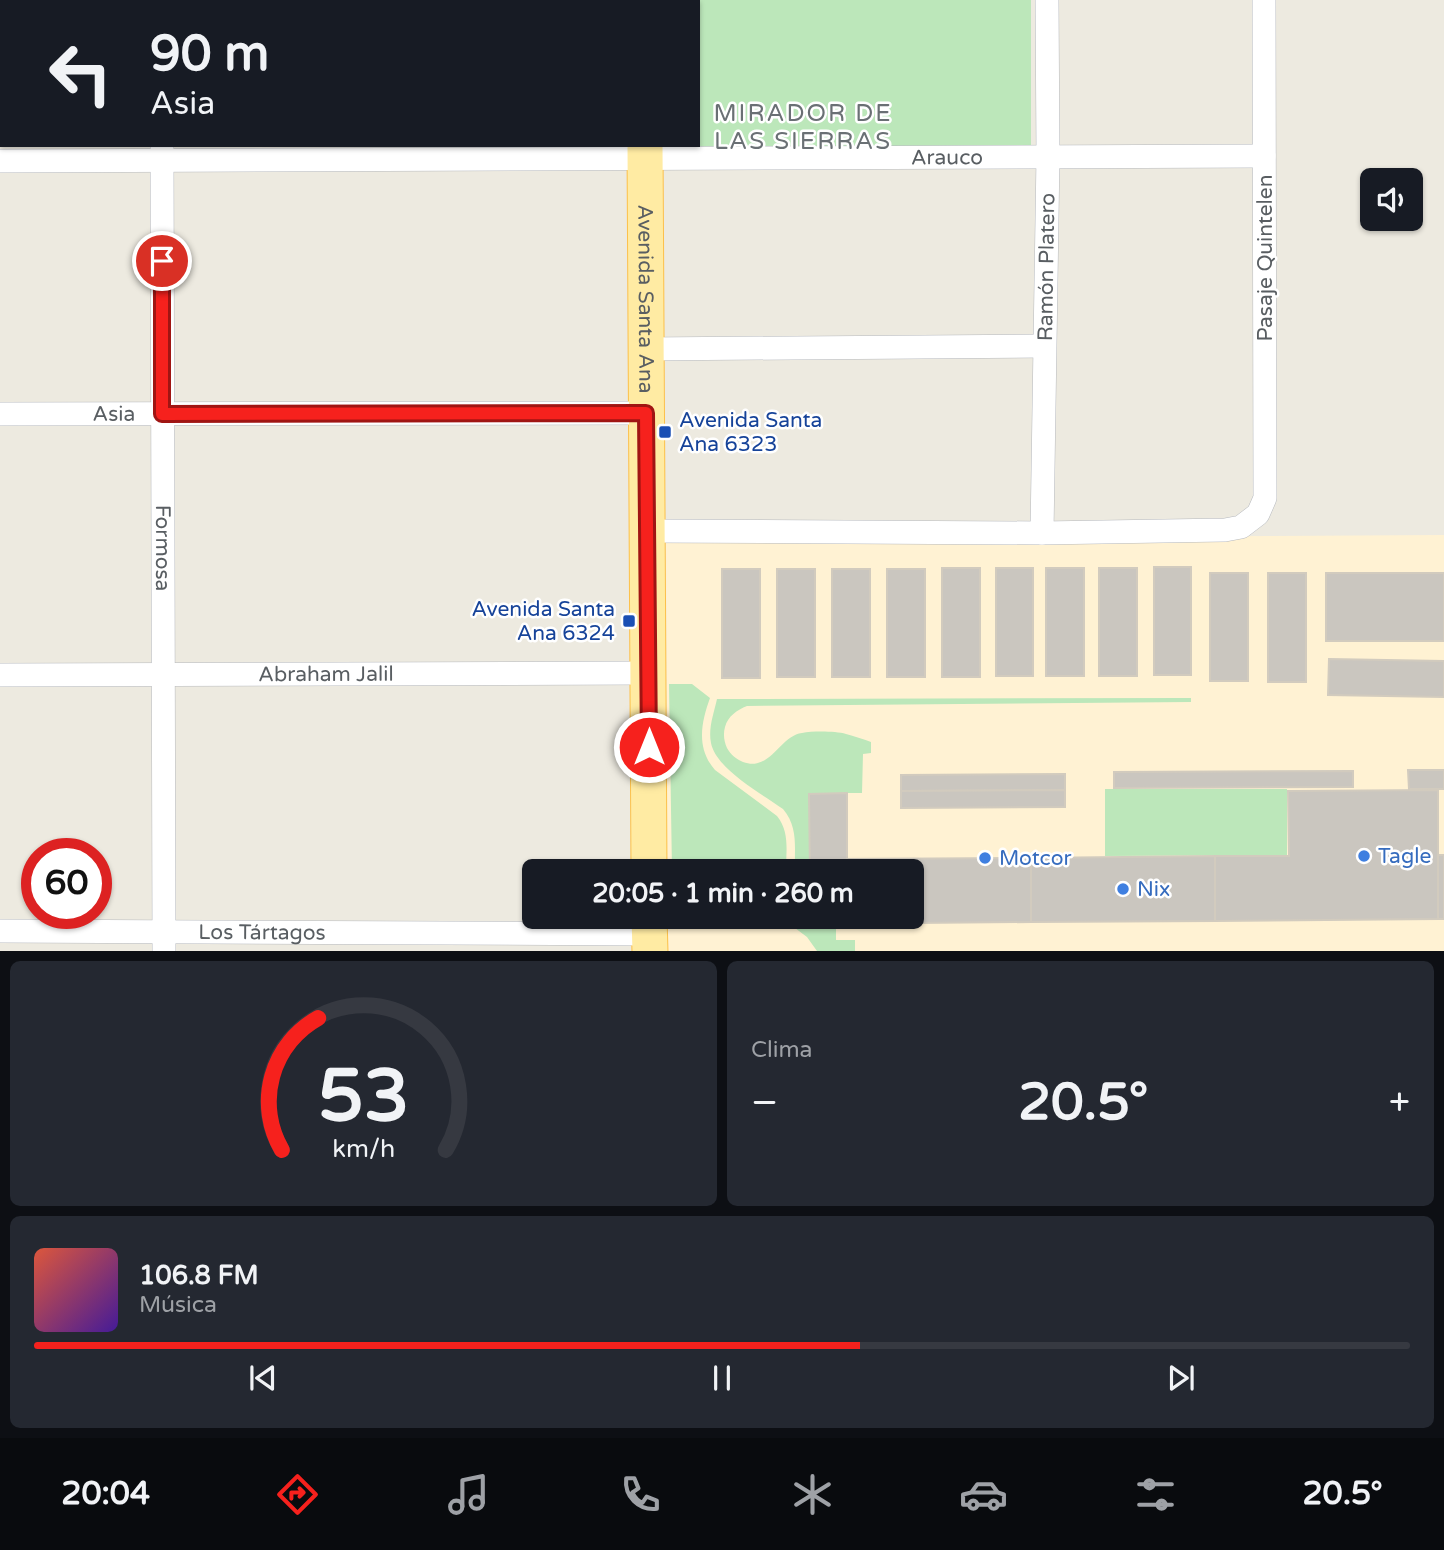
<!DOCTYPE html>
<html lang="es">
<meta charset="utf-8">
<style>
:root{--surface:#171b24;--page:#242831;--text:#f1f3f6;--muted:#9ea1a6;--line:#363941;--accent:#f6211d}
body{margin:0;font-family:"Varela Round",sans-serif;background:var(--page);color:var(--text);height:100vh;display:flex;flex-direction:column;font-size:26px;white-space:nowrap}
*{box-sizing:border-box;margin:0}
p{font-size:23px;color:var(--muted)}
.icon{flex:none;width:38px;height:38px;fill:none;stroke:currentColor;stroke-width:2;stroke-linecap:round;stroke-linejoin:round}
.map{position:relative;height:951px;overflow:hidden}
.sheet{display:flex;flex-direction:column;gap:10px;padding:10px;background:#0d0f14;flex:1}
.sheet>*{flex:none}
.hud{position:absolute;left:0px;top:0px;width:700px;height:147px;box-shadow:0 2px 5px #0004;background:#171b24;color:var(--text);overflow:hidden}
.buttons{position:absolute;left:1360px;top:168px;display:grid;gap:14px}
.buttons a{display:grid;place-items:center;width:63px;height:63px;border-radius:10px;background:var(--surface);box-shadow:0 2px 5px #0004;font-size:35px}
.speed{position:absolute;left:21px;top:838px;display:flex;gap:14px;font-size:35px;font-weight:700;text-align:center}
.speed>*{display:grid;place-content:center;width:91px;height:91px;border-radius:50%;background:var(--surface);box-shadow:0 2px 5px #0004;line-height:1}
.speed .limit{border:10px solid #d22;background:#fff;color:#111}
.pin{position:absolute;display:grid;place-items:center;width:60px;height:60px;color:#fff;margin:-30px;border:4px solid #fff;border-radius:50%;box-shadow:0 2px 7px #0007}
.me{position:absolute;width:77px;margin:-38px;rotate:0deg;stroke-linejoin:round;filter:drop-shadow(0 0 5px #0008)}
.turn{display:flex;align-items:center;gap:24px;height:147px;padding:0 35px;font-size:32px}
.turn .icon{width:91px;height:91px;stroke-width:2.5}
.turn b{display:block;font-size:49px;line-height:60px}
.big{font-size:52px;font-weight:800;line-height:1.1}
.sheet .tile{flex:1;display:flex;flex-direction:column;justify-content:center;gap:10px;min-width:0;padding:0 24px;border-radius:10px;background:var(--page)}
.sheet .dial{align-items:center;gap:0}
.dial svg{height:182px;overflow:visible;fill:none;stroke:var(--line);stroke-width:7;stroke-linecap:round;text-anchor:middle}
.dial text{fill:var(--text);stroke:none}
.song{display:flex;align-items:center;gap:21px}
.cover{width:84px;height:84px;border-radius:10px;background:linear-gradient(135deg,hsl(10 70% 55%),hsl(260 70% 35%))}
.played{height:7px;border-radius:4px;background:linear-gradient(90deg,var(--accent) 60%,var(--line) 60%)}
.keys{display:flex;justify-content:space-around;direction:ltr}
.heat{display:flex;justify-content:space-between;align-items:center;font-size:38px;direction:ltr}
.sheet .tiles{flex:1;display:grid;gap:10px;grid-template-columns:1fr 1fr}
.tile:last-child{grid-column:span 2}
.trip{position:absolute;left:522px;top:859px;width:402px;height:70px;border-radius:10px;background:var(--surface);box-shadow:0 2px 5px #0004;font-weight:800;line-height:70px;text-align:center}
.tab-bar{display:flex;height:112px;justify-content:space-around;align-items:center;background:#090b0e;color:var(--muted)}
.tab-bar .icon{width:49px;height:49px}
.tab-bar .on{color:var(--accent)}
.tab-bar b{font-size:32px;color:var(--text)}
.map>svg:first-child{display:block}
.commercial{fill:#fff2d3}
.green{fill:#bce7ba}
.building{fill:#cac6bf;stroke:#d2cbbe;stroke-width:2}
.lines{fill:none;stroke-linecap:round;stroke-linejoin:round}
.minor-casing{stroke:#b6b9be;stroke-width:24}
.primary-casing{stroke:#fcc04a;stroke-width:37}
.minor{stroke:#fff;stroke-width:23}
.primary{stroke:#ffeba3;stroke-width:35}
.route-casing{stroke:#a01513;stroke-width:18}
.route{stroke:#f6211d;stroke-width:12}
.transit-dot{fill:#1a4fb4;stroke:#fff;stroke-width:2.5}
.shop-dot{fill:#3f7fe0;stroke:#fff;stroke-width:2.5}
.labels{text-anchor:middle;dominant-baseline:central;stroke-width:5;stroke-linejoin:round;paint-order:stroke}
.street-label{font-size:21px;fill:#595e62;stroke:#fff}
.transit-label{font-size:21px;fill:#164399;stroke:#fff;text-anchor:start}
.shop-label{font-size:21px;fill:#366cbe;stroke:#fff;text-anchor:start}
.quarter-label{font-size:24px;letter-spacing:2px;fill:#6a7074;stroke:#fff}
</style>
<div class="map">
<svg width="1444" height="952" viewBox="0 0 1444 952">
<rect width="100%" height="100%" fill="#edeae0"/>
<path class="commercial" d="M1444,535v416h-777v-34h245v-45l-245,-1 -1,-332z"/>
<g class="green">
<path d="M661,0h370v148l-370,1v-4h37v-143h-37z"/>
<path d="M669,684h23l18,14c-9,25 -14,50 5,72l62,46c13,16 9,36 9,55h-114z"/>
<path d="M1191,698v4l-444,4c-10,4 -19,10 -22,21 -2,7 -1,14 2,21 4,7 9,11 16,14 28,10 36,-26 59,-29 11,-2 33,-2 44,1 8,2 17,5 25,8v11l-8,1 -1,39h-53l1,78h-15c-1,-23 4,-43 -12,-62 -21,-15 -67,-40 -72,-66 -3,-15 3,-30 6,-44z"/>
<path d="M1105,789h182v66l-182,1z"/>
<path d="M795,917h16v7h25v16h19v11h-38l-10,-14 -12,-9z"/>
</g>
<g class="building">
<rect x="1154" y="567" width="37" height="108"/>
<rect x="942" y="568" width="38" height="109"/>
<rect x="996" y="568" width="37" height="108"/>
<rect x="1046" y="568" width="38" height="108"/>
<rect x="1099" y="568" width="38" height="108"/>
<rect x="722" y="569" width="38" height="109"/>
<rect x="777" y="569" width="38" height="108"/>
<rect x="832" y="569" width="38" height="108"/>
<rect x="887" y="569" width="38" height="108"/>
<rect x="1210" y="573" width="38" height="108"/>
<rect x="1268" y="573" width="38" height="109"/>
<rect x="1326" y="573" width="118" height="68"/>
<path d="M1329,659l115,2v36l-116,-2z"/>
<path d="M1408,770h36v19h-35z"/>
<path d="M1353,771v16l-239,1v-16z"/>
<path d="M1065,774v16l-164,1v-16z"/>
<path d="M1065,790v17l-164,1v-17z"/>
<path d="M1438,790v129l-223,2v-65h74l-1,-65z"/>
<path d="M847,793v66l184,-1v64l-220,2v-7h101v-45h-102l-1,-78z"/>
<rect x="1438" y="855" width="6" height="64"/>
<path d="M1215,856v65l-184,1v-64z"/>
<rect x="741" y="917" width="13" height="11"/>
</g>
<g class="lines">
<g class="minor-casing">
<g id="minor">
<path d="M165,2v-2"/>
<path id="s1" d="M162,146l2,806"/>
<path id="s2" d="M0,161l1264,-5"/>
<path d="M646,349l398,-3"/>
<path id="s3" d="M0,414l646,-1"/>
<path d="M648,531l394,2 183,-3 16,-3 17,-13 7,-16 -1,-498"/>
<path id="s4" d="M1042,533l6,-377 -1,-156"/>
<path id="s5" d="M0,675l649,-2"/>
<path id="s6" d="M0,931l649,3"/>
</g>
</g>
<g class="primary-casing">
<g id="primary">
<path d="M643,0v2"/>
<path id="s7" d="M645,145l4,727"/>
<path d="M649,917l1,35"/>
</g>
</g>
<use href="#minor" class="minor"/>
<use href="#primary" class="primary"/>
</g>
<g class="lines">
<g class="route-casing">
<path id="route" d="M162,261v153l484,-1 3,334"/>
</g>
<use href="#route" class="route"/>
</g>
<g class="transit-dot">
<rect x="658" y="425" width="14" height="14" rx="3.5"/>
<rect x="622" y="614" width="14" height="14" rx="3.5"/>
</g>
<g class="shop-dot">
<circle cx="1364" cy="856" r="7"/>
<circle cx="985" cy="858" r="7"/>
<circle cx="1123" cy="889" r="7"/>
</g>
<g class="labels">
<g class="street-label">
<text stroke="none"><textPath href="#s2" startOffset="947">Arauco</textPath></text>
<text transform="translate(1265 258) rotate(-90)">Pasaje Quintelen</text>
<text stroke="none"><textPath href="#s4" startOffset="266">Ramón Platero</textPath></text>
<text stroke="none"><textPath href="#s7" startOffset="154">Avenida Santa Ana</textPath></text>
<text stroke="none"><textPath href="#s3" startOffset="114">Asia</textPath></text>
<text stroke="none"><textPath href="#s1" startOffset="402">Formosa</textPath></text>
<text stroke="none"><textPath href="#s5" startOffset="326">Abraham Jalil</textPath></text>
<text stroke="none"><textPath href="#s6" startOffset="262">Los Tártagos</textPath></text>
</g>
<g class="transit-label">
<text x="679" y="420">Avenida Santa<tspan x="679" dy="24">Ana 6323</tspan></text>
<text x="615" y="609" text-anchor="end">Avenida Santa<tspan x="615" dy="24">Ana 6324</tspan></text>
</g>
<g class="shop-label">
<text x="1378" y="856">Tagle</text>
<text x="999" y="858">Motcor</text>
<text x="1137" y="889">Nix</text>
</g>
<g class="quarter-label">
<text x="803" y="113">MIRADOR DE<tspan x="803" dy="28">LAS SIERRAS</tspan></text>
</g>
</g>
</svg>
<div class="buttons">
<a><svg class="icon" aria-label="sound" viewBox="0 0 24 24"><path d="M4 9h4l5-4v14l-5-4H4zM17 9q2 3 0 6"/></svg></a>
</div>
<div class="speed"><div class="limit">60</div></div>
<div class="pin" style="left:162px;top:261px;background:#d93025"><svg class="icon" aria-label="arrive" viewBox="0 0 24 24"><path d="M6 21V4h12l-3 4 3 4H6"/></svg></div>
<svg class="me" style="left:649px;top:747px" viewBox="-20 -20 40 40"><circle r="17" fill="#f6211d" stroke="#fff" stroke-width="3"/><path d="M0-11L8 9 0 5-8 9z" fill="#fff"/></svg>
<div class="trip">20:05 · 1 min · 260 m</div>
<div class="hud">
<div class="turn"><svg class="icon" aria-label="left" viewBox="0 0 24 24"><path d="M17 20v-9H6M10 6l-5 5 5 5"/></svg><div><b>90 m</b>Asia</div></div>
</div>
</div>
<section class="sheet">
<div class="tiles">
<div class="tile dial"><svg viewBox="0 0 100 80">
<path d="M14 69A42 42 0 1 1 86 69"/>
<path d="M14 69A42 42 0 0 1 30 11" stroke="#f6211d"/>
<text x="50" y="56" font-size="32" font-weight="700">53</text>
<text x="50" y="72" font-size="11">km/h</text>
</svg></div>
<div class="tile"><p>Clima</p>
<div class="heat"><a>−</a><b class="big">20.5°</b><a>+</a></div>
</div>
<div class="tile">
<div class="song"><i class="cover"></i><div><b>106.8 FM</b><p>Música</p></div></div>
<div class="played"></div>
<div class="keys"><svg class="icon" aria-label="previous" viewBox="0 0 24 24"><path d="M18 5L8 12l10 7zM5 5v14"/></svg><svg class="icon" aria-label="pause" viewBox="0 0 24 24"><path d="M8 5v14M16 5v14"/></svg><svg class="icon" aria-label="next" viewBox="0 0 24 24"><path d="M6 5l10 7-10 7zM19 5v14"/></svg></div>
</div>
</div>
</section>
<nav class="tab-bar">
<b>20:04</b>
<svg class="icon on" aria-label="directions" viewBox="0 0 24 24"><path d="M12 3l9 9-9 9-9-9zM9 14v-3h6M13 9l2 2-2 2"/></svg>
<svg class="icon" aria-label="music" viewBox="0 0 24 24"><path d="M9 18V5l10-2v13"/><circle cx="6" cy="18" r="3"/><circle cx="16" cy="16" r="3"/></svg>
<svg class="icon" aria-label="phone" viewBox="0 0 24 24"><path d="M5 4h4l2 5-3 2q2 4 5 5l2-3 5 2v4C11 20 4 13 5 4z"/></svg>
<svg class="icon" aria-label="climate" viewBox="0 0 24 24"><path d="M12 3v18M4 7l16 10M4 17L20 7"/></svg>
<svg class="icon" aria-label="car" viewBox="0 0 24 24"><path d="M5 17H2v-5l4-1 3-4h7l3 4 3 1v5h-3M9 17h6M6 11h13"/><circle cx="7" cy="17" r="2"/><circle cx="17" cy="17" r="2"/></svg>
<svg class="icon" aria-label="filters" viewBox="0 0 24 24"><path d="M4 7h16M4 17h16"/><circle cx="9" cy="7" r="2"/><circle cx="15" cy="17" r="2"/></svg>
<b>20.5°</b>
</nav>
